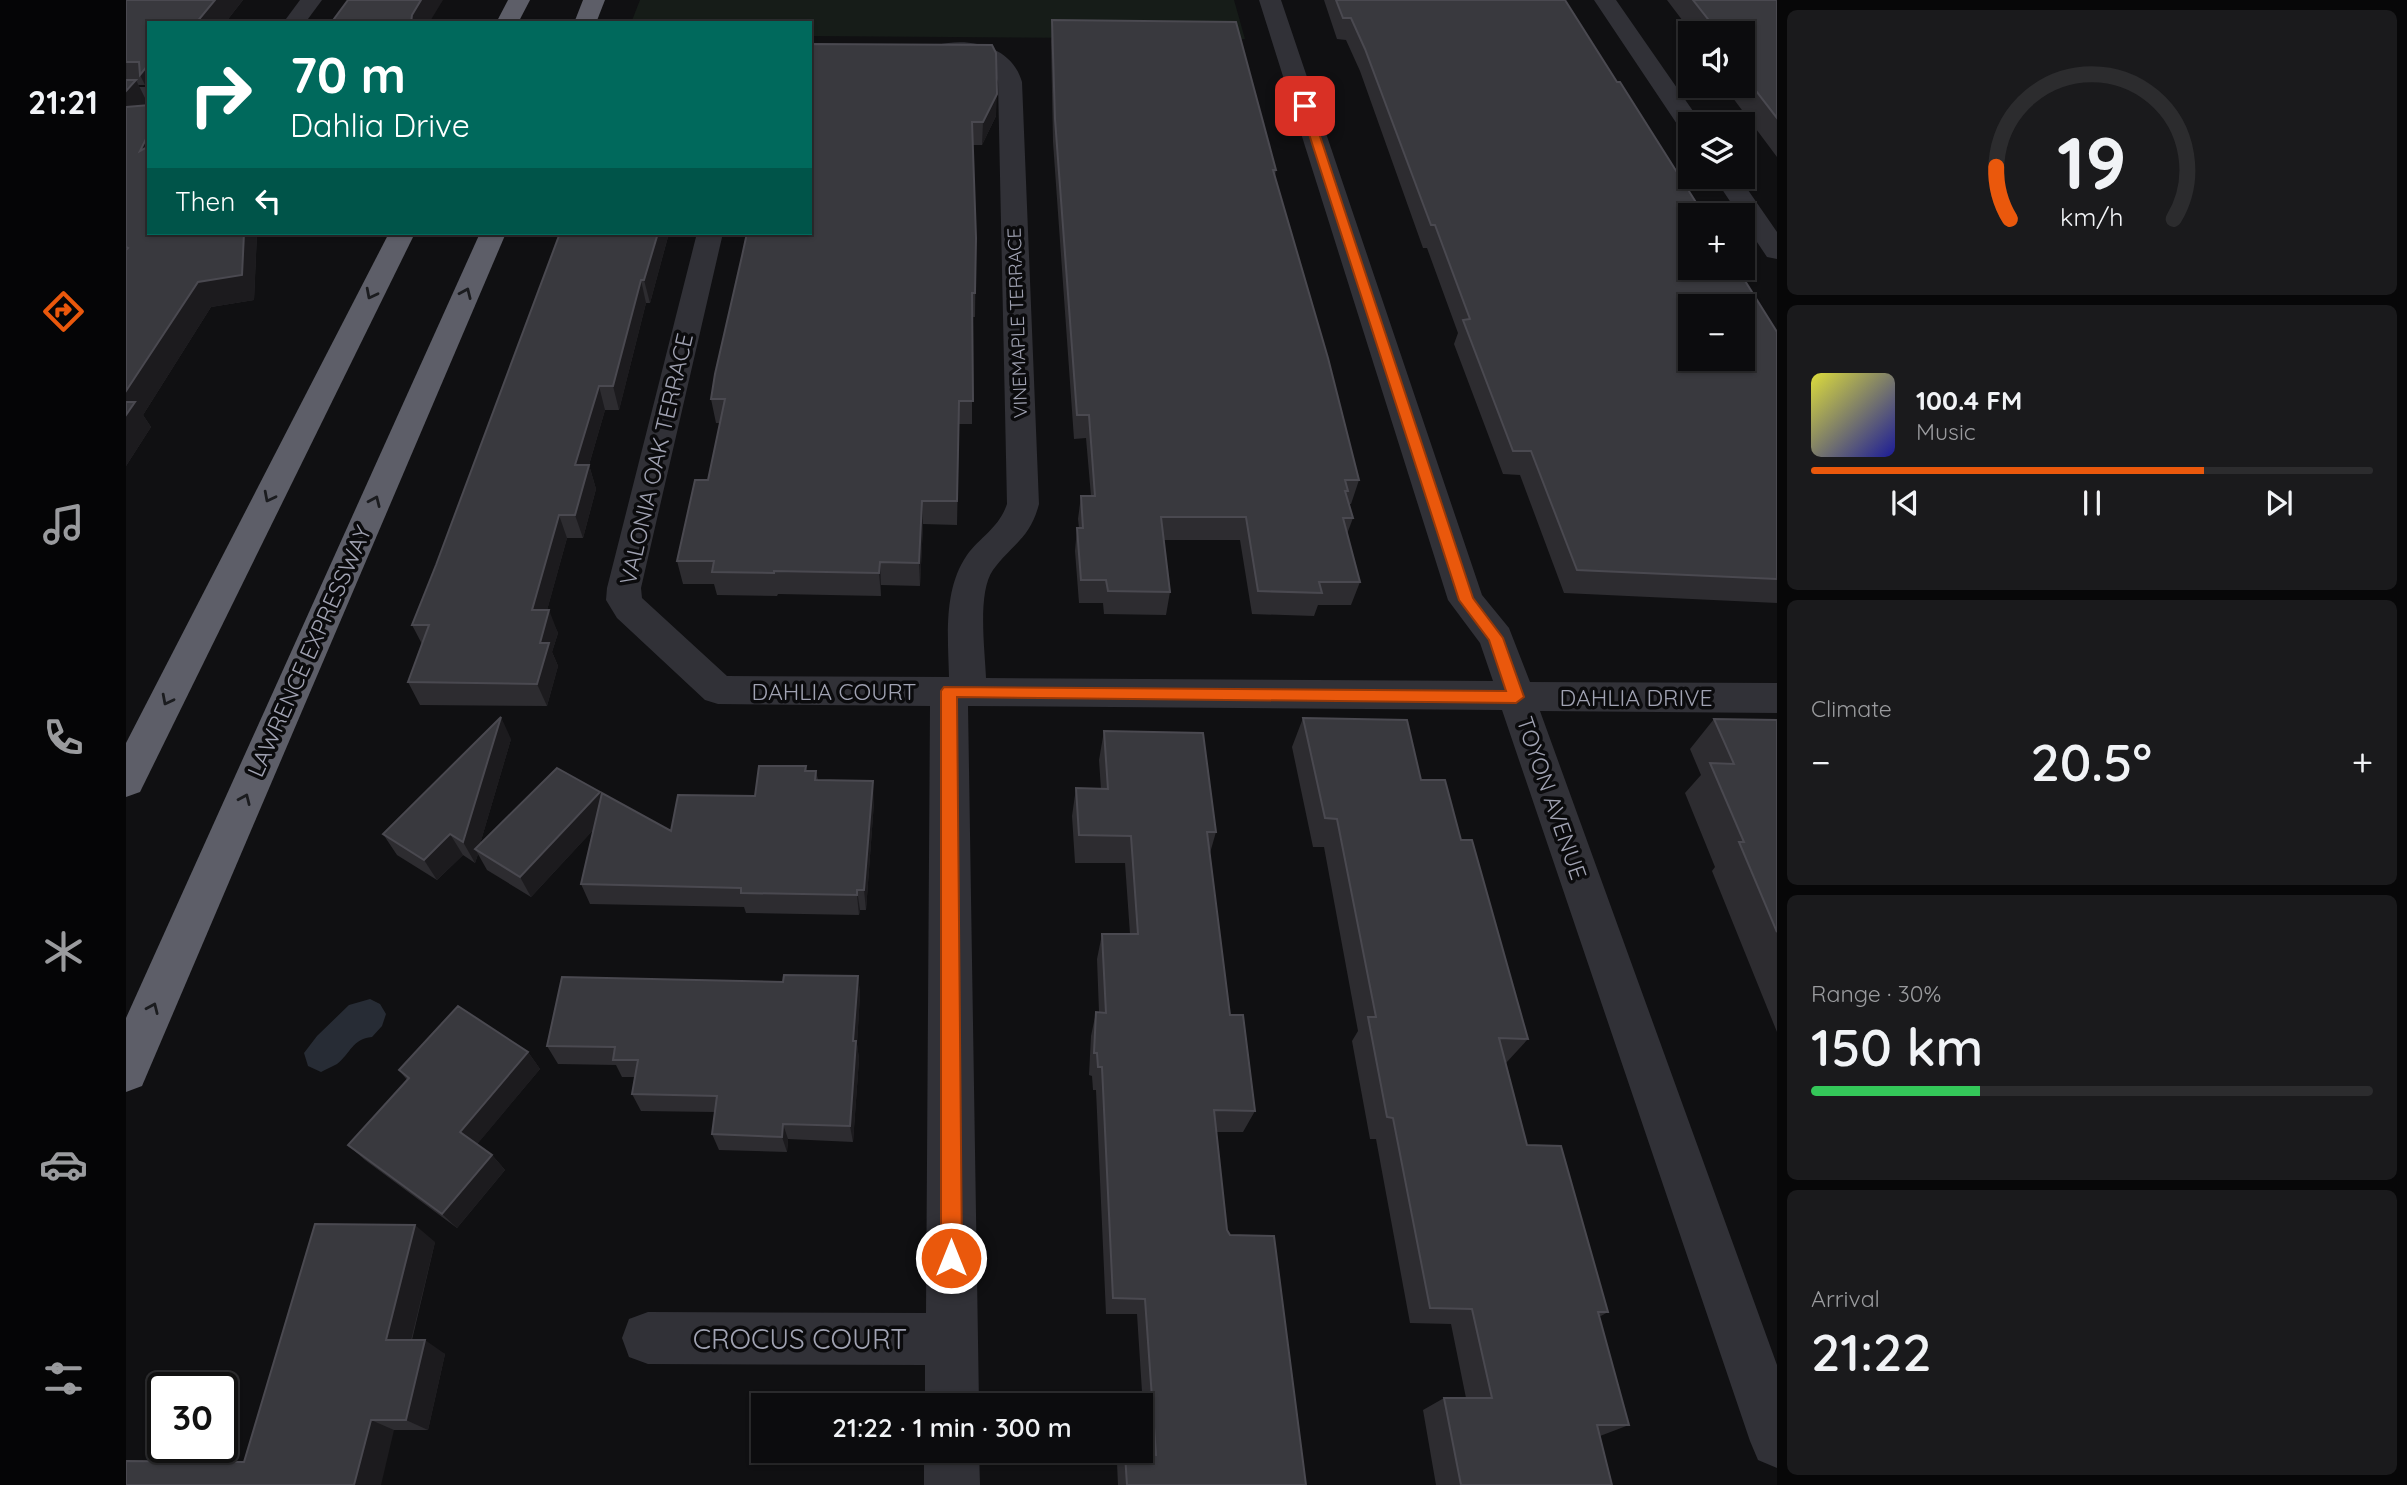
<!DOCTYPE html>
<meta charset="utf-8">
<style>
:root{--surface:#0c0c0e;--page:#1a1a1c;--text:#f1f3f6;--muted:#9a9b9e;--line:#2c2c2e;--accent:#ea580c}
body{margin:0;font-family:Quicksand,sans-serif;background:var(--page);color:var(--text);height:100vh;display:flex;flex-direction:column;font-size:26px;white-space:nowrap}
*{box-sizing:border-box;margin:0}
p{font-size:23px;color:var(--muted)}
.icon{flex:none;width:38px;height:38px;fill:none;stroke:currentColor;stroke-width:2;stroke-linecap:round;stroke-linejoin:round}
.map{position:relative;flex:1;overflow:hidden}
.sheet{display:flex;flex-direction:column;gap:10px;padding:10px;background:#070708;width:630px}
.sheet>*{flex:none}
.guide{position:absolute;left:21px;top:21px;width:665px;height:214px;border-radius:0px;box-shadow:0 2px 5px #0004,0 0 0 2px var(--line);background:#00695c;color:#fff;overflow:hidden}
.fabs{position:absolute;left:1552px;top:21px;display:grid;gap:14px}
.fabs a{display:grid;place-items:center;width:77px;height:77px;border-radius:0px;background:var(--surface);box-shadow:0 2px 5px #0004,0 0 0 2px var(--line);font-size:35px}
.speed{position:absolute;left:21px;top:1372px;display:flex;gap:14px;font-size:35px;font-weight:700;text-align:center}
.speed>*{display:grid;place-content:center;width:91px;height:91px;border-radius:50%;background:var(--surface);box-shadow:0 2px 5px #0004,0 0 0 2px var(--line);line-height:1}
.speed .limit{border:4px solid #111;border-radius:10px;background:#fff;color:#111}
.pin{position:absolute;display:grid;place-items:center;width:60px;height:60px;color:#fff;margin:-30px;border-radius:14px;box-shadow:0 4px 10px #0006}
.me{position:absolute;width:77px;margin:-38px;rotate:0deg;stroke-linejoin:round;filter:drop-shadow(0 0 5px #0008)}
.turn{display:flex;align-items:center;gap:24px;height:147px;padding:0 28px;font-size:32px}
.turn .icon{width:91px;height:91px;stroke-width:2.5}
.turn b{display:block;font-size:49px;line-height:60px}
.then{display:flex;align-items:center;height:66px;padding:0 28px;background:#0003;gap:14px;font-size:26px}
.big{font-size:52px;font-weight:600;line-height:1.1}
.sheet .tile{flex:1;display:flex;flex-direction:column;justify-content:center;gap:10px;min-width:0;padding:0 24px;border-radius:10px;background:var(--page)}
.sheet .dial{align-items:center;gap:0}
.dial svg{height:182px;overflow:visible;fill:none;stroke:var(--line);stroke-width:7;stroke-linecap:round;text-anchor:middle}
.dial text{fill:var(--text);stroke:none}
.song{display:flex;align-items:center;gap:21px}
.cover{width:84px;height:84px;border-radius:10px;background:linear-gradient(135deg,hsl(60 70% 55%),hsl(240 70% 35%))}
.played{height:7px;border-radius:4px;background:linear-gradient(90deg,var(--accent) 70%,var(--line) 70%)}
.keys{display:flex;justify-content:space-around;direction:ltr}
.heat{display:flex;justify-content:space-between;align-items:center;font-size:38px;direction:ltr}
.charge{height:10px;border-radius:5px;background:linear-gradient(90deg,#34c759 30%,var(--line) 0)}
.trip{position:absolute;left:625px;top:1393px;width:402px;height:70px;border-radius:0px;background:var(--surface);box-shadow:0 2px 5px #0004,0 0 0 2px var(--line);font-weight:600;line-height:70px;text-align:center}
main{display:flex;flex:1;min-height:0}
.tab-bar{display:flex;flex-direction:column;width:126px;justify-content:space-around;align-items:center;background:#050506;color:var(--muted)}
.tab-bar .icon{width:49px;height:49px}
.tab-bar .current{color:var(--accent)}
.tab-bar b{font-size:32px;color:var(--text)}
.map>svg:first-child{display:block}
.green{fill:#161c18}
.water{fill:#272c35}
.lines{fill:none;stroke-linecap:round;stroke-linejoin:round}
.street{fill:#313137;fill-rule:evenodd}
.highway{fill:#5d5e68;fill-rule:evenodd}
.wall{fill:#2d2c30}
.shaded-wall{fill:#1c1b1e}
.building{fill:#39393e;stroke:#4a4950;stroke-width:2;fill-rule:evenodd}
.oneway{stroke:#1b1c1f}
.route{fill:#ea580c;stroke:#983908;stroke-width:2}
.labels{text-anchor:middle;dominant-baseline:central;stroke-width:7;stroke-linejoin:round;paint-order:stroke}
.far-street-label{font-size:19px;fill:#a1a3b3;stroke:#0b0b0d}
.street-label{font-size:23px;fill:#a1a3b3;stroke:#0b0b0d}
.near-street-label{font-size:28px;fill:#a1a3b3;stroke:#0b0b0d}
</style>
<main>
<nav class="tab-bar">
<b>21:21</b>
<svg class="icon current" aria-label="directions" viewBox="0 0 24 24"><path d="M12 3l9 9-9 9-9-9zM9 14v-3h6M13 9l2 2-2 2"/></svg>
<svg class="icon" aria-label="music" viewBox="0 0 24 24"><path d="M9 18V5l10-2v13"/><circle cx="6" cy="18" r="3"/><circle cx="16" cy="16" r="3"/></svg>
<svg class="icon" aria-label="phone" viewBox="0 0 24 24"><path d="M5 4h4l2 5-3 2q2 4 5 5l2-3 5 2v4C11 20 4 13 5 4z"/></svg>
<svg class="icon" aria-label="climate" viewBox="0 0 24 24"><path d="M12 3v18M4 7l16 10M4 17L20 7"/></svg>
<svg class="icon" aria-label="car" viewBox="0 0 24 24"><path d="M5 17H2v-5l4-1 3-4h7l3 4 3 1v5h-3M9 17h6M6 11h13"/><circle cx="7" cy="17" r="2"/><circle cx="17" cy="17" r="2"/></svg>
<svg class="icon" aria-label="filters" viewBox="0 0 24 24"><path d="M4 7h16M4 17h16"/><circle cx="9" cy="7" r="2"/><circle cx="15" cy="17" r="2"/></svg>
</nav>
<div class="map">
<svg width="1651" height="1485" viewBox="0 0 1651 1485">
<rect width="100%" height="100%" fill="#101012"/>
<path class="green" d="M514,0h594l11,39 -435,-3v-13h-179z"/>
<path class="water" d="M244,999l10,5 6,10 -4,12 -10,11c-20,2 -21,16 -35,27 -5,3 -11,5 -16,8l-13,-6 -4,-13 13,-17 32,-31z"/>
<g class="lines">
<g class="street">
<path d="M174,0h22l-17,23h-22z"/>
<path d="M1133,0h22l201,595 27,33 21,54 247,1v30l-237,-2 237,654v103l-19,-8 -8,-19 -248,-731 -534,-4 11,699h-54v-40l-277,-1 -19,-7 -7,-19 7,-19 19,-7 278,1 4,-607 -212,-2 -13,-4 -88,-82 -11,-18 1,-12 90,-355h26l-82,355 1,10 85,78 222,1c-1,-41 -6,-87 18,-122 14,-19 32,-27 40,-51l-9,-422c-7,-34 -36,-21 -61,-27l-3,-5 3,-5c33,-8 75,1 85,37l17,422c-9,35 -27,40 -46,66 -16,23 -8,80 -7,108l507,3 -13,-38 -32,-43z"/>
<path d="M1468,0h22l86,124h-12v8l-9,-2z"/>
<rect x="0" y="87" width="23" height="14"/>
<path d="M1588,177h25l38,55v27l-10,-2 -24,-36v-6h-4z"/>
<path d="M798,1451h55l1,34h-56z"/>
</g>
<g class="highway">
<path d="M382,0h22l-12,23h-22z"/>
<path d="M457,0h22l-9,23h-22z"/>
<path d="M263,233h26l-275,559 -14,5v-54z"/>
<path d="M354,233h26l-364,853 -16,6v-74z"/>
</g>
</g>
<g class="wall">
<path d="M0,0h117l-18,23h-76v70l-4,-8h-7l10,19 -2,2 3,127h108l-3,67 -43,7 -68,108 8,12 -25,39z"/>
<path d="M1198,0h241l212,332v271l-213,-10 -44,-118 -17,-1 -49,-130 4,-11 -31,-85h-4l-63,-177 -14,-31 -9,-1z"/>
<path d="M1541,0h110v157l-53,-71h19v-53h-51z"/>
<path d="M926,20l224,150 -1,6 84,304 -8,24h-2l4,14 -6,16 13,48 -9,23h-33l-4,11 -62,-2 -12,-74h-76l6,52 -4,23 -62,-1 -1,-11h-24l-4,-52 2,-23h2l-1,-9 3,-23h10l-5,-58 -12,1 -21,-297 -2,-100z"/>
<path d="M684,44l186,72 -14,29h-9l3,93 -1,79h-3v107h-13l-2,101 -34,-1 -3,62 -39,-1v11l-103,-2 -1,2 -60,-1 -3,-11h-31l-6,-23 31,-81 12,-57h-4l-5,-24z"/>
<path d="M543,233l-19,70h-4l-27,107h-14l-16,55 7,24 -13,49h-16l-20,72 11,23 -6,19 6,14 -11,40 -127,-1 -12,-23 14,-38 -10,-19z"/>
<path d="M1177,718l118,62 40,60 67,199 -22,24 21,82 81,167 -9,5 30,108 -29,11 12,49h-176l-13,-75 21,-12h22l-15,-74 -41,-1 -34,-184h-6l-18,-98 6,-10 -34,-184h-11l-21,-100z"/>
<path d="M1588,719l63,1v312l-65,-161 3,-4 -30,-74 16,-18 -11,-26z"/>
<path d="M978,731l112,101 -6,21 20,162 25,96 -12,21h-27l11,98 79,255h-188l-1,-22 8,-9h21l-9,-140h-31l-10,-224h-3l-1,-14 -3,-1 2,-39 5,-24h3l-2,-53 5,-25h28l-5,-71h-50l-3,-47 4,-28 25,1 -2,-29z"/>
<path d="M385,739l-31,105 120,-52 1,2 70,37 84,-35 51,-30 1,5h9l2,9 56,22 -8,108h-6l-1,5 -113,-2 -2,-6 -154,-3 -9,-20 12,-54 -62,67 -44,-27 -9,-16 -3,9 -12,-8 -26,25 -40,-25 -14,-21z"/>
<path d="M732,976l2,18 -3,50 2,15 -6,83 -65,-3 -1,13 -68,-2 -7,-16 3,-22 -74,-1 -9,-17 3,-17h-13l-6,-12 -58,-1 -11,-18 236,-64z"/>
<path d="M402,1052l12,17 -63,75 15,11 13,15 -48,58 -92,-68 -17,-15 59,-65 -8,-10z"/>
<path d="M309,1242l-23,98 33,14 -17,76h-34l-150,32z"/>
</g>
<g class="shaded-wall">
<path d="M89,0h28l-18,23h-29z"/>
<path d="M295,0h22l-14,23h-18l1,-8z"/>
<path d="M23,64v29l-9,-18z"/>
<path d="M10,80l12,24 -22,26v-39z"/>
<path d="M871,94l-1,22 -14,29 1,-23z"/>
<path d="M23,133v34l-9,-16z"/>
<path d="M118,233h13l-3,67 -43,7 -68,108 8,12 -25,39v-75l72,-109z"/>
<path d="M532,233h11l-19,70 -6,-23z"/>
<path d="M515,280l5,23 -27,107 -6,-24z"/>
<path d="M473,386l6,24 -23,79 -7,-24z"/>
<path d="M463,465l7,24 -13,49 -8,-23z"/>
<path d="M796,501l1,23 -3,62 -1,-23z"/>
<path d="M433,515l8,23 -26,94 -9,-22z"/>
<path d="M754,562l1,23v11l-2,-23z"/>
<path d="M423,610l9,23 -6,19 6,14 -11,40 -10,-22 3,-41z"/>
<path d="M375,717l10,22 -33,112 -3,-2 3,5 -3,9 -12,-21z"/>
<path d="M747,781l1,21 -8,108 -2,-20z"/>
<path d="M474,792l9,21 -78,84 -11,-20z"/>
<path d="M324,834l13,21 -26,25 -13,-20z"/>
<path d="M731,890l3,20 -1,5 -2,-20z"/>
<path d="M732,976l2,18 -3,50 2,15 -6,83 -3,-16 3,-85z"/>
<path d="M402,1052l12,17 -66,79 -14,-16z"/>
<path d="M657,1124l5,15 -1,13 -5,-15z"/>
<path d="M366,1155l13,15 -48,58 -15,-14z"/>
<path d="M289,1225l20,17 -27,111 -22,-13z"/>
<path d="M299,1340l20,14 -17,76 -22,-10z"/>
<path d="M245,1420l23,10 -13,55h-27z"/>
</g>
<g class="building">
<path d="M0,0h89l-19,23h-47v41l-9,11 -1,-13h-13z"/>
<path d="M222,0h73l-9,15 -1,8h-80z"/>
<path d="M1210,0h229l52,82h3l84,133h-14v53h47l40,64v247l-200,-9 -46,-119h-18l-50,-131 7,-1 -35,-94h-4l-66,-176 -14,-31h-8zM1564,306h53v53h-53z"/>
<path d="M1567,0h84v118l-34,-44v-41h-24z"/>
<path d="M926,20l184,2 40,148h-3l55,188 31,122h-14l3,11h-3l8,27h-10l17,64h-41l3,11 -64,-2 -12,-74h-85l9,75 -62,-1 -2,-11h-25l-4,-52h6l-2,-32h14l-6,-81h-12l-22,-296z"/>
<path d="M684,44l182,1 4,8 1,41 -14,28h-11l4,116 -1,55h-3l1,108h-14l-2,100h-35l-3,62 -39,-1 -1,11 -105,-2v2l-62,-1 2,-11h-37l18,-81h13l17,-81h-14l4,-25 27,-118 5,-23h63z"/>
<path d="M0,80h10l-10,11z"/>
<path d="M23,105v28l-9,18 9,-5v87h95l-2,42 -44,7 -72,109v-141l2,-2 -2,-1v-140z"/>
<path d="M434,233h98l-14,47h-3l-28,106h-14l-24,79h14l-14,50h-16l-27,95h17l-9,33h9l-12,41 -129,-2 21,-57h-17l24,-60z"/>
<path d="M0,402h9l-9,13z"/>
<path d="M375,717l-38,125 -13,-8 -26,26 -41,-26z"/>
<path d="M1177,718l104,2 14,60h24l16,60h11l56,199 -29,-1 28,107 34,1 47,166h-10l31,113h-32l15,60h-151l-17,-87h48l-20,-89 -42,-1 -37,-190 -6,-1 -19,-100h8l-39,-198 -12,-1z"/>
<path d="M1588,719l63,1v212l-38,-90h5l-34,-79 24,1z"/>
<path d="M978,731l99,2 13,99h-9l23,183h13l12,96 -41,-1 13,120 3,5 44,1 32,249h-179l-2,-31 31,1 -11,-156 -32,-1 -11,-231h-4l-1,-14h-3l2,-41 10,1 -4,-79h36l-7,-98 -52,-1 -3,-47 32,1z"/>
<path d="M633,766h47l-1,5h11l-1,9 58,1 -9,109h-7v5l-116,-2v-5l-160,-4 21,-91 69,38 7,-36 77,1z"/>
<path d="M431,768l43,24 -80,85 -45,-28z"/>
<path d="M658,975l74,1 -5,65h3l-6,85 -67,-2 -1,13 -70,-3 5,-38 -85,-2 6,-34h-25l2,-13 -68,-1 15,-69 221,5z"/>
<path d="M332,1006l70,46 -68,80 32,23 -50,59 -94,-69 61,-67 -10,-8z"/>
<path d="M189,1224l100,1 -29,115h39l-19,80h-35l-17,65h-228v-24l118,1z"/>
</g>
<defs><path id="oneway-chevron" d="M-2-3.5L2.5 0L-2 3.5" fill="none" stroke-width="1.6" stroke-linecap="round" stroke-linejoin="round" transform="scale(1.75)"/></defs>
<g class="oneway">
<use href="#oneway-chevron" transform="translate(340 293) rotate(-66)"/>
<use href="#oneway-chevron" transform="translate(245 294) rotate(117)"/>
<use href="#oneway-chevron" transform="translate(143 497) rotate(117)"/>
<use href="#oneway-chevron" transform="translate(249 501) rotate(-66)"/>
<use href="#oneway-chevron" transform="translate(41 700) rotate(117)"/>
<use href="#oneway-chevron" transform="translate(119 799) rotate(-66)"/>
<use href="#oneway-chevron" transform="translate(27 1008) rotate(-66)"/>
</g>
<path class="route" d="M1179,103l5,3 163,492 30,40 21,59 -8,6 -559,-6 5,561 -3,7 -8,3 -7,-3 -3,-7v-567l3,-4 562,4 -17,-51 -30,-40 -159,-494z"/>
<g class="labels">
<g class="far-street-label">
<text transform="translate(891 323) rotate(-92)">VINEMAPLE TERRACE</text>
</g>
<g class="street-label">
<text transform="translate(530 459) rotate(-77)">VALONIA OAK TERRACE</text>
<text transform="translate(183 651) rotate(-66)">LAWRENCE EXPRESSWAY</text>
<text x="708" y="691">DAHLIA COURT</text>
<text x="1510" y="697">DAHLIA DRIVE</text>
<text transform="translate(1426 798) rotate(71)">TOYON AVENUE</text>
</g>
<g class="near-street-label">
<text x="674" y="1338">CROCUS COURT</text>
</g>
</g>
</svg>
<div class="fabs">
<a><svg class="icon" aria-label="sound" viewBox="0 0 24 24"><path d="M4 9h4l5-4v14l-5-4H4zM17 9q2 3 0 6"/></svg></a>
<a><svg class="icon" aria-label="layers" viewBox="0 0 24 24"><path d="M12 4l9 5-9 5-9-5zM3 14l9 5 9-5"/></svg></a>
<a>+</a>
<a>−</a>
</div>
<div class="speed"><div class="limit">30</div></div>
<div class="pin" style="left:1179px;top:106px;background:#d93025"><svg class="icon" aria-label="arrive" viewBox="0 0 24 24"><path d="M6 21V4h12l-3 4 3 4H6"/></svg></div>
<svg class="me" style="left:825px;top:1258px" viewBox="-20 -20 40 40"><circle r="17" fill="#ea580c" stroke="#fff" stroke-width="3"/><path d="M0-11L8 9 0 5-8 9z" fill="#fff"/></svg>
<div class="trip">21:22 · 1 min · 300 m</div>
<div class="guide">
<div class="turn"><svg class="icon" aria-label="right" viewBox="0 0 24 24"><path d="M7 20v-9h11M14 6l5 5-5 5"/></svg><div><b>70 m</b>Dahlia Drive</div></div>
<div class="then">Then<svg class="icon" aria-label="left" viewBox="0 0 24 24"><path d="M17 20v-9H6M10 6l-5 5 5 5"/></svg></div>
</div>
</div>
<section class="sheet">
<div class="tile dial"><svg viewBox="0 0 100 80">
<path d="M14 69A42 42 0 1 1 86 69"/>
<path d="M14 69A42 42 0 0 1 8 46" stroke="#ea580c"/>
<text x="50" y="56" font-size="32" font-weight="700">19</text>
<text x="50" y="72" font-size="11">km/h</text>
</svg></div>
<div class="tile">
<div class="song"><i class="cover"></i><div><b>100.4 FM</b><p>Music</p></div></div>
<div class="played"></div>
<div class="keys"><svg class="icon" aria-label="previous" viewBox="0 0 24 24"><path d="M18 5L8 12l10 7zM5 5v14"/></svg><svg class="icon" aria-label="pause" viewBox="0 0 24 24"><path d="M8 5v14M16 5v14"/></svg><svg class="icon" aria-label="next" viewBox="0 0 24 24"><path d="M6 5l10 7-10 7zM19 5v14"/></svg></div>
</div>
<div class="tile"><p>Climate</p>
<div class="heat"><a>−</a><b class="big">20.5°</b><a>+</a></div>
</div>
<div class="tile"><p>Range · 30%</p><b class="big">150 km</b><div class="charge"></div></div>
<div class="tile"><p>Arrival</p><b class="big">21:22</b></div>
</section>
</main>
